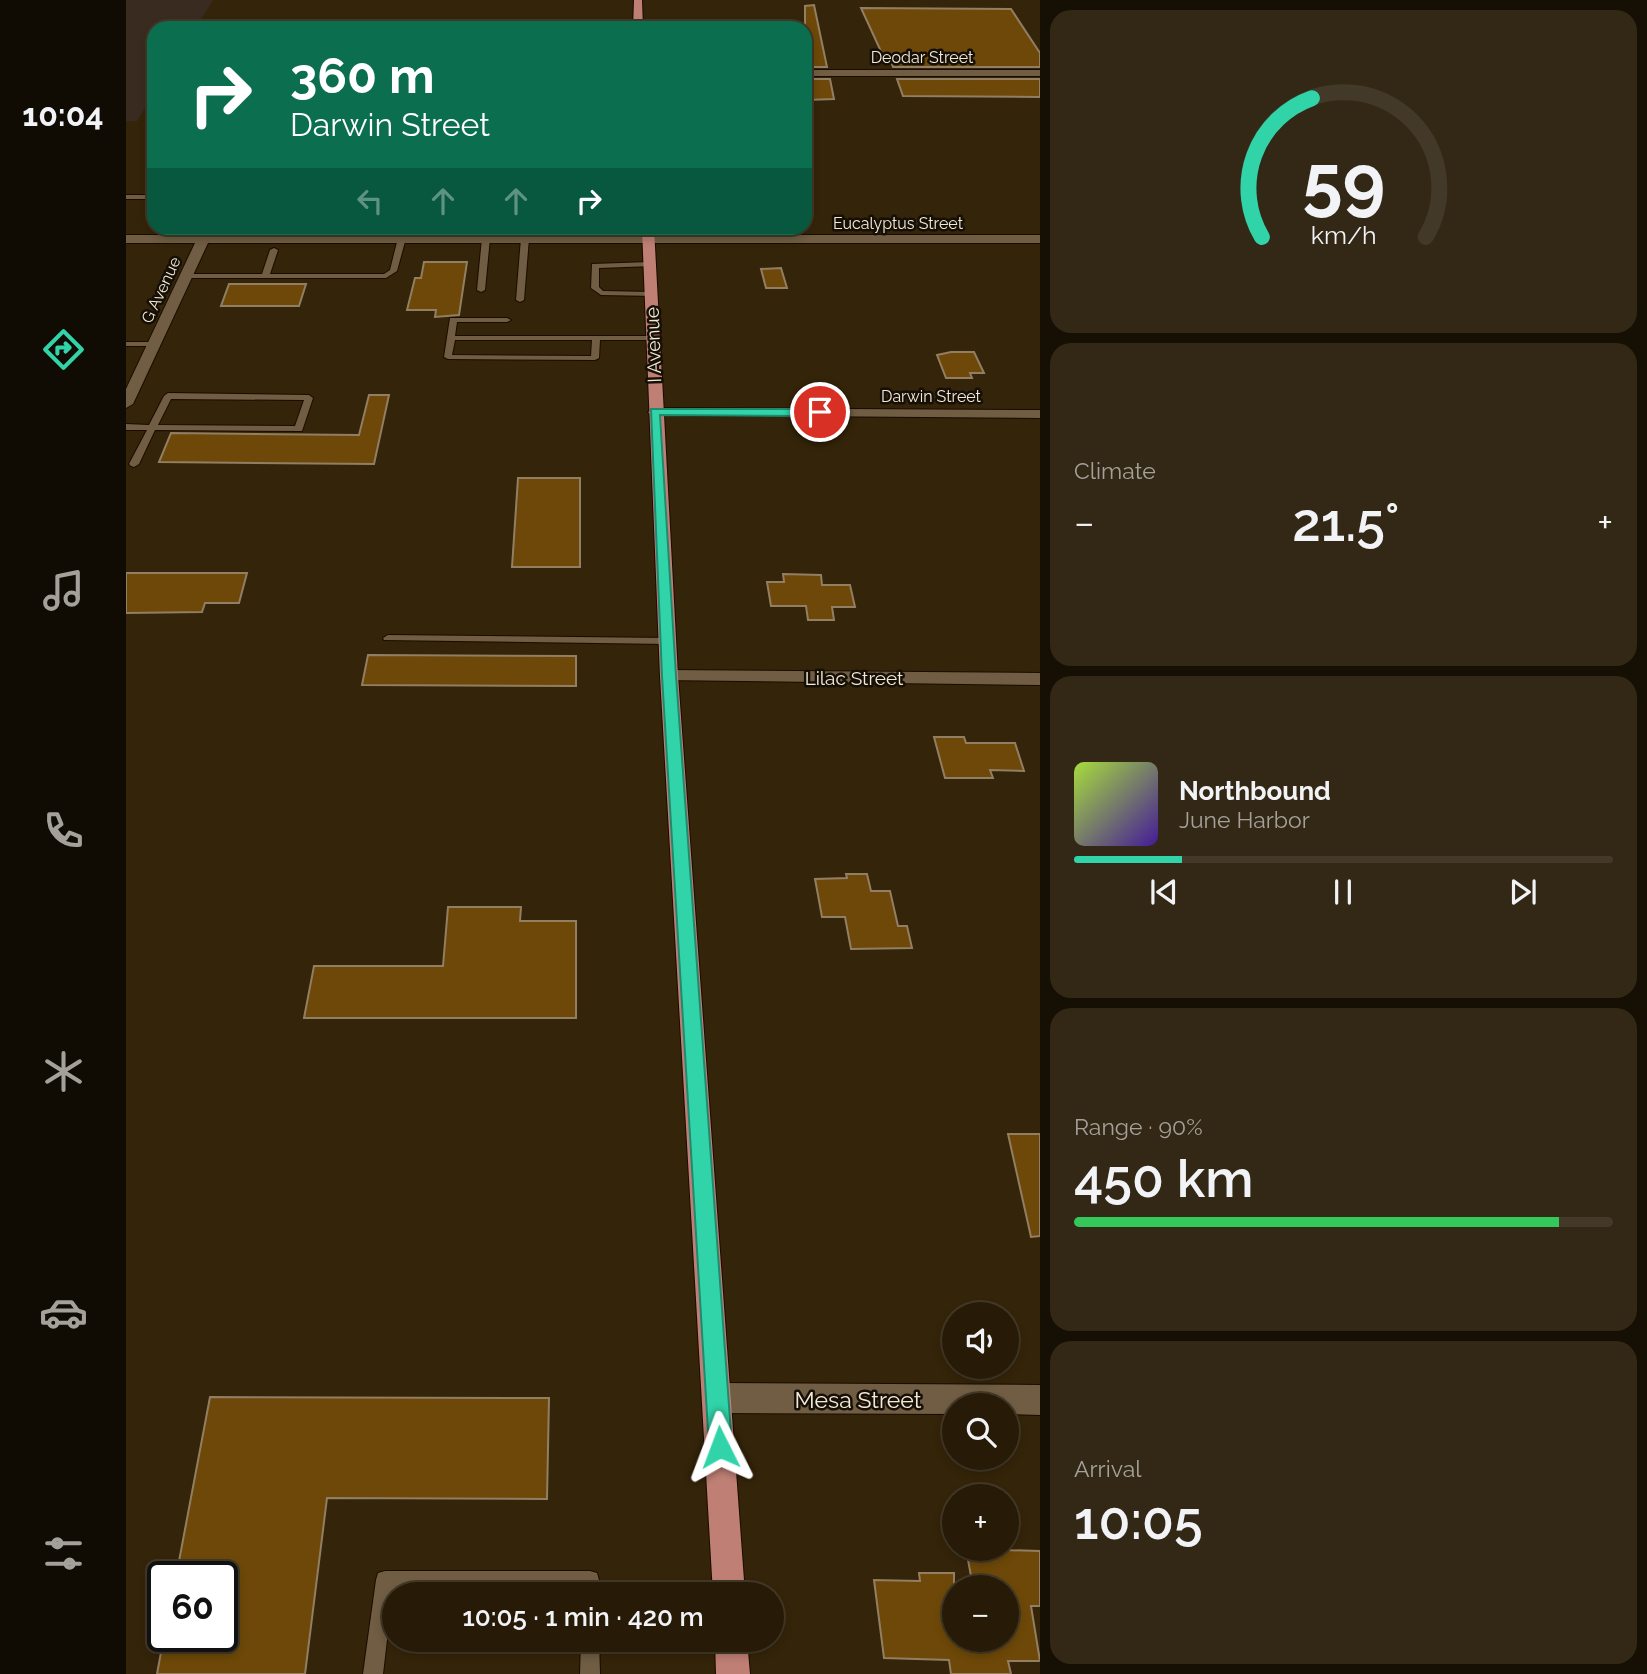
<!DOCTYPE html>
<meta charset="utf-8">
<style>
:root{--surface:#271b07;--page:#332815;--text:#f1f3f6;--muted:#a4a19b;--line:#433928;--accent:#31d4a9}
body{margin:0;font-family:Raleway,sans-serif;background:var(--page);color:var(--text);height:100vh;display:flex;flex-direction:column;font-size:26px;white-space:nowrap}
*{box-sizing:border-box;margin:0}
p{font-size:23px;color:var(--muted)}
.icon{flex:none;width:38px;height:38px;fill:none;stroke:currentColor;stroke-width:2;stroke-linecap:round;stroke-linejoin:round}
.map{position:relative;flex:1;overflow:hidden}
.side{display:flex;flex-direction:column;gap:10px;padding:10px;background:#150f04;width:607px}
.side>*{flex:none}
.banner{position:absolute;left:21px;top:21px;width:665px;height:214px;border-radius:21px;box-shadow:0 4px 10px #0003,0 0 0 2px var(--line);background:#0b6e4f;color:#fff;overflow:hidden}
.fabs{position:absolute;left:816px;top:1302px;display:grid;gap:14px}
.fabs a{display:grid;place-items:center;width:77px;height:77px;border-radius:50%;background:var(--surface);box-shadow:0 4px 10px #0003,0 0 0 2px var(--line);font-size:35px}
.speed{position:absolute;left:21px;top:1561px;display:flex;gap:14px;font-size:35px;font-weight:700;text-align:center}
.speed>*{display:grid;place-content:center;width:91px;height:91px;border-radius:50%;background:var(--surface);box-shadow:0 4px 10px #0003,0 0 0 2px var(--line);line-height:1}
.speed .limit{border:4px solid #111;border-radius:10px;background:#fff;color:#111}
.pin{position:absolute;display:grid;place-items:center;width:60px;height:60px;color:#fff;margin:-30px;border:4px solid #fff;border-radius:50%;box-shadow:0 2px 7px #0007}
.me{position:absolute;width:77px;margin:-38px;rotate:357deg;stroke-linejoin:round;filter:drop-shadow(0 0 5px #0008)}
.turn{display:flex;align-items:center;gap:24px;height:147px;padding:0 28px;font-size:32px}
.turn .icon{width:91px;height:91px;stroke-width:2.5}
.turn b{display:block;font-size:49px;line-height:60px}
.lanes{display:flex;align-items:center;height:66px;padding:0 28px;background:#0003;justify-content:center;gap:35px;direction:ltr}
.lanes .off{opacity:.35}
.big{font-size:52px;font-weight:600;line-height:1.1}
.side .widget{flex:1;display:flex;flex-direction:column;justify-content:center;gap:10px;min-width:0;padding:0 24px;border-radius:21px;background:var(--page)}
.side .dial{align-items:center;gap:0}
.dial svg{height:182px;overflow:visible;fill:none;stroke:var(--line);stroke-width:7;stroke-linecap:round;text-anchor:middle}
.dial text{fill:var(--text);stroke:none}
.song{display:flex;align-items:center;gap:21px}
.cover{width:84px;height:84px;border-radius:10px;background:linear-gradient(135deg,hsl(80 70% 55%),hsl(260 70% 35%))}
.played{height:7px;border-radius:4px;background:linear-gradient(90deg,var(--accent) 20%,var(--line) 20%)}
.keys{display:flex;justify-content:space-around;direction:ltr}
.heat{display:flex;justify-content:space-between;align-items:center;font-size:38px;direction:ltr}
.charge{height:10px;border-radius:5px;background:linear-gradient(90deg,#34c759 90%,var(--line) 0)}
.trip{position:absolute;left:256px;top:1582px;width:402px;height:70px;border-radius:35px;background:var(--surface);box-shadow:0 4px 10px #0003,0 0 0 2px var(--line);font-weight:600;line-height:70px;text-align:center}
main{display:flex;flex:1;min-height:0}
.tab-bar{display:flex;flex-direction:column;width:126px;justify-content:space-around;align-items:center;background:#100b03;color:var(--muted)}
.tab-bar .icon{width:49px;height:49px}
.tab-bar .current{color:var(--accent)}
.tab-bar b{font-size:32px;color:var(--text)}
.map>svg:first-child{display:block}
.industrial{fill:#392b1f}
.building{fill:#6d4808;stroke:#927e63;stroke-width:2}
.lines{fill:none;stroke-linecap:round;stroke-linejoin:round}
.lane-casing{stroke:#1b0c00;stroke-width:2}
.street-casing{stroke:#1b0c00;stroke-width:2}
.primary-casing{stroke:#1b0c00;stroke-width:2}
.lane{fill:#705d43;fill-rule:evenodd}
.street{fill:#705d43;fill-rule:evenodd}
.primary{fill:#bf7f75;fill-rule:evenodd}
.route{fill:#31d4a9;stroke:#208a6e;stroke-width:2}
.labels{text-anchor:middle;dominant-baseline:central;stroke-width:5;stroke-linejoin:round;paint-order:stroke}
.far-street-label{font-size:16px;fill:#f3e9d9;stroke:#160f05}
.street-label{font-size:19px;fill:#f3e9d9;stroke:#160f05}
.near-street-label{font-size:23px;fill:#f3e9d9;stroke:#160f05}
</style>
<main>
<nav class="tab-bar">
<b>10:04</b>
<svg class="icon current" aria-label="directions" viewBox="0 0 24 24"><path d="M12 3l9 9-9 9-9-9zM9 14v-3h6M13 9l2 2-2 2"/></svg>
<svg class="icon" aria-label="music" viewBox="0 0 24 24"><path d="M9 18V5l10-2v13"/><circle cx="6" cy="18" r="3"/><circle cx="16" cy="16" r="3"/></svg>
<svg class="icon" aria-label="phone" viewBox="0 0 24 24"><path d="M5 4h4l2 5-3 2q2 4 5 5l2-3 5 2v4C11 20 4 13 5 4z"/></svg>
<svg class="icon" aria-label="climate" viewBox="0 0 24 24"><path d="M12 3v18M4 7l16 10M4 17L20 7"/></svg>
<svg class="icon" aria-label="car" viewBox="0 0 24 24"><path d="M5 17H2v-5l4-1 3-4h7l3 4 3 1v5h-3M9 17h6M6 11h13"/><circle cx="7" cy="17" r="2"/><circle cx="17" cy="17" r="2"/></svg>
<svg class="icon" aria-label="filters" viewBox="0 0 24 24"><path d="M4 7h16M4 17h16"/><circle cx="9" cy="7" r="2"/><circle cx="15" cy="17" r="2"/></svg>
</nav>
<div class="map">
<svg width="914" height="1674" viewBox="0 0 914 1674">
<rect width="100%" height="100%" fill="#342409"/>
<path class="industrial" d="M0,0h87l-17,28h-42v66l-17,27h-11z"/>
<g class="building">
<path d="M688,5l13,62h-22v-61z"/>
<path d="M735,8l150,1 29,44v14h-147l-3,-9h-6z"/>
<path d="M679,79h25l4,20 -29,1z"/>
<path d="M771,79h143v18l-137,-1z"/>
<path d="M298,262h43l-8,53 -24,2 1,-7h-29l8,-32h6z"/>
<path d="M655,268l6,20h-21l-5,-19z"/>
<path d="M103,284h77l-7,22h-78z"/>
<path d="M825,352h23l10,21h-14l2,5h-26l-9,-23z"/>
<path d="M243,395h20l-15,69 -215,-2 12,-29 188,2z"/>
<path d="M392,478h62v89h-68z"/>
<path d="M0,573h121l-8,30h-34l-3,9 -76,1z"/>
<path d="M657,574l38,1 1,10h28l5,22h-23l2,13h-26l-2,-14h-35l-4,-24h17z"/>
<path d="M242,655l208,1v30l-214,-1z"/>
<path d="M808,737h30l2,6h49l9,28 -34,-1 3,8h-48z"/>
<path d="M720,874h21l4,17h19l8,35h9l5,22 -61,1 -6,-32h-23l-7,-38 32,-1z"/>
<path d="M322,907h73l-1,14h56v97h-272l10,-52h129z"/>
<path d="M882,1134h32v102l-9,1z"/>
<path d="M84,1397l339,1 -2,101 -220,-1 -22,176h-148l7,-38h58v-59h-46z"/>
<path d="M840,1549l74,2v55h-9l9,55h-32l3,13h-60l-2,-14 -65,-2 -10,-78 46,1 -1,-8h35v67h52v-53h-33z"/>
</g>
<g class="lines">
<g class="lane-casing">
<g id="lane">
<rect x="0" y="195" width="28" height="4"/>
<path d="M327,228h8l-2,12 -7,-2z"/>
<path d="M276,236l4,2 -9,33 -11,7h-200l-4,-2 4,-2h76l8,-24 4,-2 4,2 -8,24h114l6,-4 8,-32z"/>
<path d="M360,236l4,2 -5,52 -4,2 -4,-2 5,-52z"/>
<path d="M399,236l4,2 -5,62 -4,2 -4,-2 5,-62z"/>
<path d="M524,262h3v4l-54,2v19l4,4 48,1h3v4l-53,-1 -10,-7 1,-24z"/>
<path d="M324,318h57l4,2 -4,2h-50l-2,14h197l4,2 -4,2h-52l-1,18 -4,2 -147,-1 -4,-2zM329,340h137l-1,16 -139,-1z"/>
<path d="M0,342h28l4,2 -4,2h-28z"/>
<path d="M42,393l141,2 4,3 -11,33 -147,-1 -16,34 -5,3 -3,-1 -2,-2 18,-34h-21v-6l23,1 15,-29zM45,399l133,1 -9,26 -137,-1z"/>
<path d="M262,635l279,3 5,3 -5,3 -283,-4 -1,-2z"/>
<path d="M259,1571h205l7,2 2,7v14h-18v-5h-188l-10,85h-20l13,-94 2,-7z"/>
<path d="M455,1640h18l1,34h-20z"/>
</g>
</g>
<g class="street-casing">
<g id="street">
<rect x="679" y="70" width="235" height="6"/>
<path d="M77,228h10l-2,7h829v8h-832l-75,161 -7,4v-19l69,-146h-69v-8h73z"/>
<path d="M529,408l385,2v8l-390,-3 -2,-3z"/>
<path d="M543,670l371,3v12l-378,-5 -2,-4 2,-4z"/>
<path d="M592,1383l322,2v30l-34,-1v-9h-52v9l-236,-1 -10,-5 -5,-10 5,-10z"/>
</g>
</g>
<g class="primary-casing">
<g id="primary">
<path d="M508,0h8l1,28h-10z"/>
<path d="M516,228h12l24,448 67,918h-32l-53,-918z"/>
<path d="M589,1640h32l3,34h-34z"/>
</g>
</g>
<use href="#lane" class="lane"/>
<use href="#street" class="street"/>
<use href="#primary" class="primary"/>
</g>
<path class="route" d="M525,409h169l5,3 -5,4 -160,-1 16,261 56,771 -4,8 -8,4 -8,-4 -3,-8 -47,-771z"/>
<g class="labels">
<g class="far-street-label">
<text x="796" y="57">Deodar Street</text>
<text x="772" y="223">Eucalyptus Street</text>
<text transform="translate(35 290) rotate(-65)">G Avenue</text>
<text x="805" y="396">Darwin Street</text>
</g>
<g class="street-label">
<text transform="translate(527 345) rotate(-92)">I Avenue</text>
<text x="728" y="678">Lilac Street</text>
</g>
<g class="near-street-label">
<text x="732" y="1399">Mesa Street</text>
</g>
</g>
</svg>
<div class="fabs">
<a><svg class="icon" aria-label="sound" viewBox="0 0 24 24"><path d="M4 9h4l5-4v14l-5-4H4zM17 9q2 3 0 6"/></svg></a>
<a><svg class="icon" aria-label="search" viewBox="0 0 24 24"><circle cx="10" cy="10" r="6"/><path d="M15 15l6 6"/></svg></a>
<a>+</a>
<a>−</a>
</div>
<div class="speed"><div class="limit">60</div></div>
<div class="pin" style="left:694px;top:412px;background:#d93025"><svg class="icon" aria-label="arrive" viewBox="0 0 24 24"><path d="M6 21V4h12l-3 4 3 4H6"/></svg></div>
<svg class="me" style="left:594px;top:1447px" viewBox="-20 -20 40 40"><path d="M0-17L14 15 0 8-14 15z" fill="#31d4a9" stroke="#fff" stroke-width="4"/></svg>
<div class="trip">10:05 · 1 min · 420 m</div>
<div class="banner">
<div class="turn"><svg class="icon" aria-label="right" viewBox="0 0 24 24"><path d="M7 20v-9h11M14 6l5 5-5 5"/></svg><div><b>360 m</b>Darwin Street</div></div>
<div class="lanes"><svg class="icon off" aria-label="left" viewBox="0 0 24 24"><path d="M17 20v-9H6M10 6l-5 5 5 5"/></svg><svg class="icon off" aria-label="ahead" viewBox="0 0 24 24"><path d="M12 20V5M6 11l6-6 6 6"/></svg><svg class="icon off" aria-label="ahead" viewBox="0 0 24 24"><path d="M12 20V5M6 11l6-6 6 6"/></svg><svg class="icon" aria-label="right" viewBox="0 0 24 24"><path d="M7 20v-9h11M14 6l5 5-5 5"/></svg></div>
</div>
</div>
<section class="side">
<div class="widget dial"><svg viewBox="0 0 100 80">
<path d="M14 69A42 42 0 1 1 86 69"/>
<path d="M14 69A42 42 0 0 1 36 8" stroke="#31d4a9"/>
<text x="50" y="56" font-size="32" font-weight="700">59</text>
<text x="50" y="72" font-size="11">km/h</text>
</svg></div>
<div class="widget"><p>Climate</p>
<div class="heat"><a>−</a><b class="big">21.5°</b><a>+</a></div>
</div>
<div class="widget">
<div class="song"><i class="cover"></i><div><b>Northbound</b><p>June Harbor</p></div></div>
<div class="played"></div>
<div class="keys"><svg class="icon" aria-label="previous" viewBox="0 0 24 24"><path d="M18 5L8 12l10 7zM5 5v14"/></svg><svg class="icon" aria-label="pause" viewBox="0 0 24 24"><path d="M8 5v14M16 5v14"/></svg><svg class="icon" aria-label="next" viewBox="0 0 24 24"><path d="M6 5l10 7-10 7zM19 5v14"/></svg></div>
</div>
<div class="widget"><p>Range · 90%</p><b class="big">450 km</b><div class="charge"></div></div>
<div class="widget"><p>Arrival</p><b class="big">10:05</b></div>
</section>
</main>
